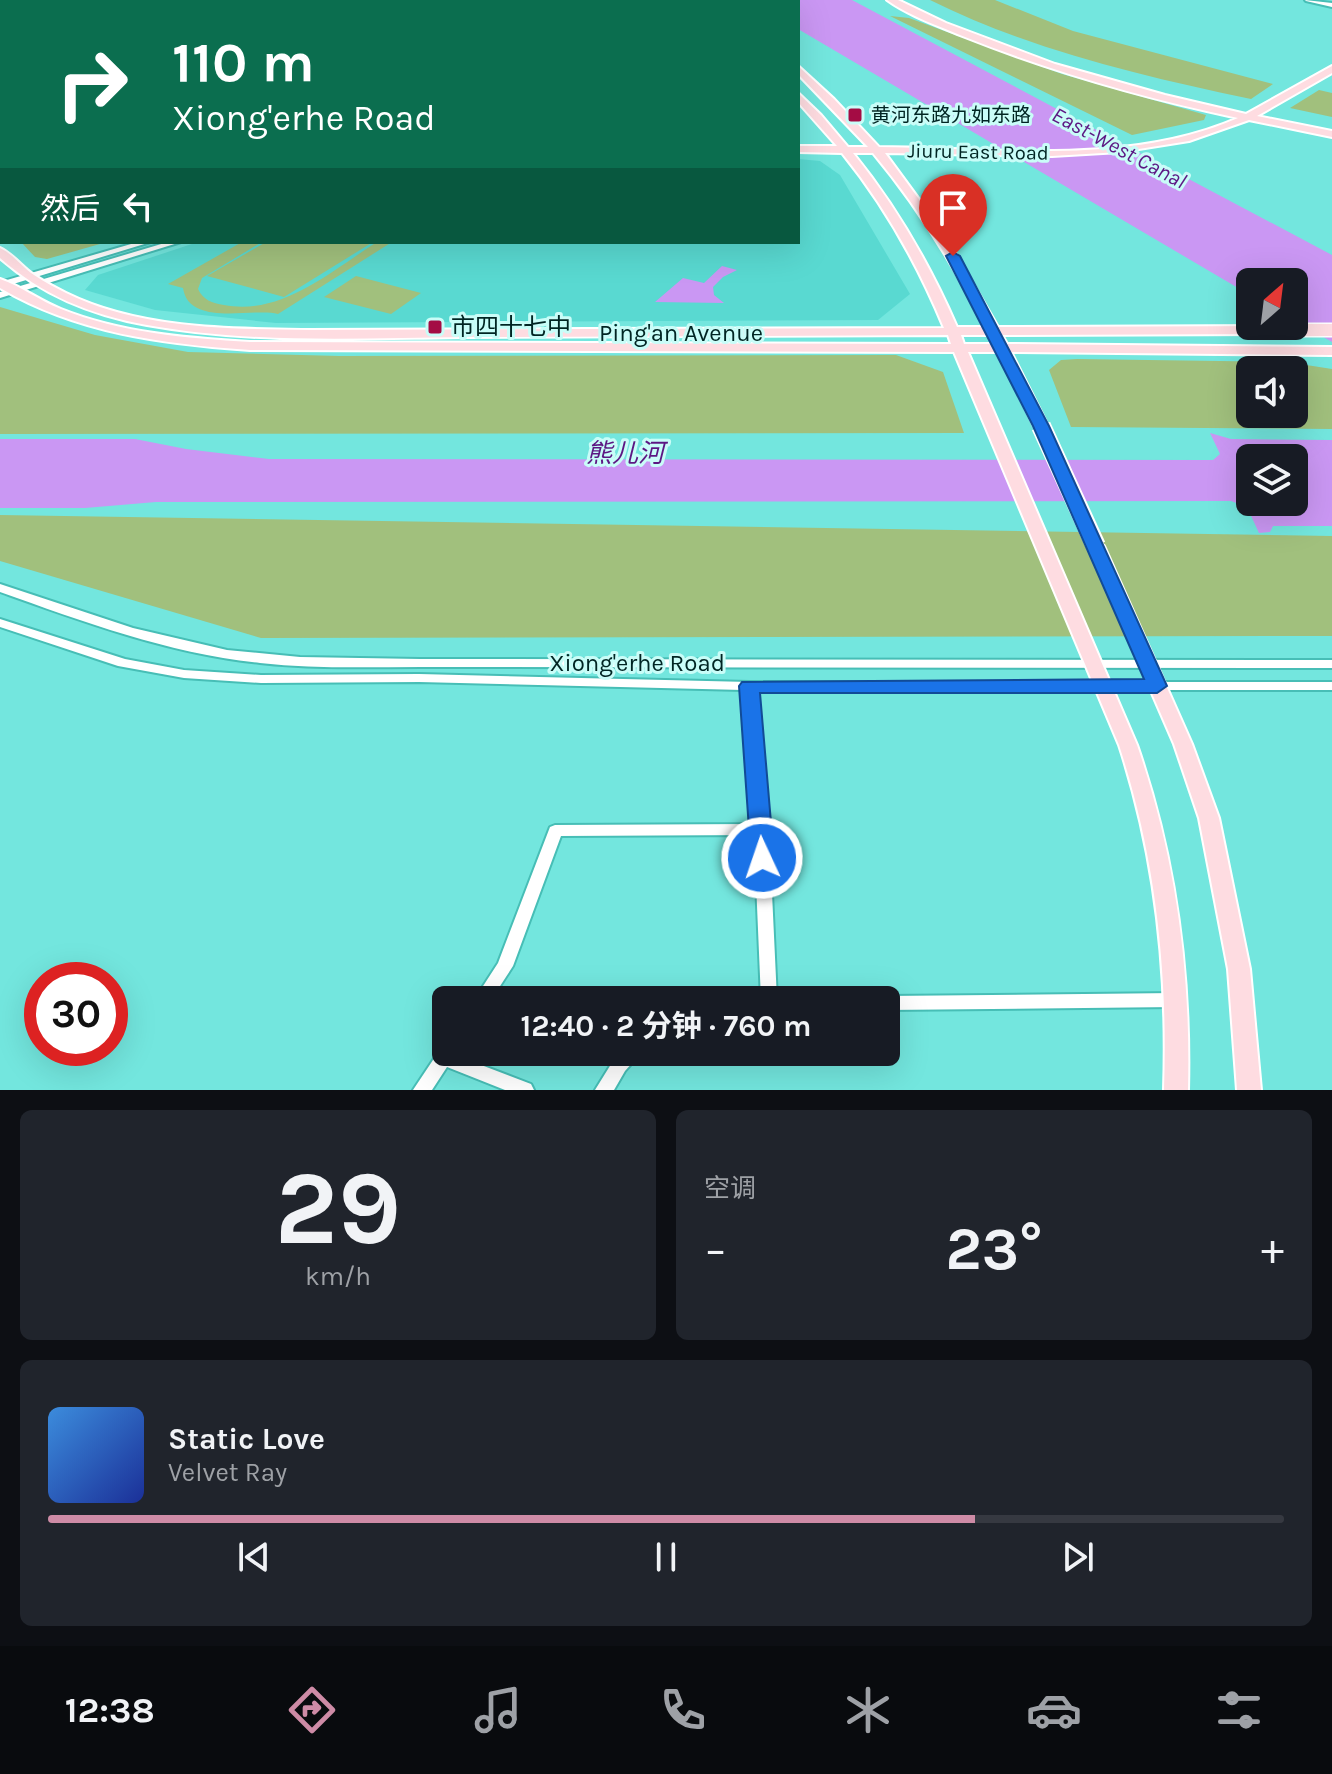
<!DOCTYPE html>
<html lang="zh">
<meta charset="utf-8">
<style>
:root{--surface:#171b24;--page:#20242c;--text:#f1f3f6;--muted:#9ea1a6;--line:#363941;--accent:#ce8ba6}
body{margin:0;font-family:Karla,"Noto Sans SC",sans-serif;background:var(--page);color:var(--text);height:100vh;display:flex;flex-direction:column;font-size:30px;white-space:nowrap}
*{box-sizing:border-box;margin:0}
p{font-size:26px;color:var(--muted)}
.icon{flex:none;width:44px;height:44px;fill:none;stroke:currentColor;stroke-width:2;stroke-linecap:round;stroke-linejoin:round}
.map{position:relative;height:1090px;overflow:hidden}
.side{display:flex;flex-direction:column;gap:20px;padding:20px;background:#0d0f14;flex:1}
.side>*{flex:none}
.hud{position:absolute;left:0px;top:0px;width:800px;height:244px;box-shadow:0 8px 32px #0002;background:#0b6e4f;color:#fff;overflow:hidden}
.needle{width:52px;rotate:28deg}
.tools{position:absolute;left:1236px;top:268px;display:grid;gap:16px}
.tools a{display:grid;place-items:center;width:72px;height:72px;border-radius:12px;background:var(--surface);box-shadow:0 8px 32px #0002;font-size:40px}
.speed{position:absolute;left:24px;top:962px;display:flex;gap:16px;font-size:40px;font-weight:700;text-align:center}
.speed>*{display:grid;place-content:center;width:104px;height:104px;border-radius:50%;background:var(--surface);box-shadow:0 8px 32px #0002;line-height:1}
.speed .limit{border:12px solid #d22;background:#fff;color:#111}
.pin{position:absolute;display:grid;place-items:center;width:68px;height:68px;color:#fff;margin:-82px -34px;border-radius:50% 50% 50% 0;rotate:-45deg;box-shadow:0 0 8px #0007}
.pin .icon{rotate:45deg}
.me{position:absolute;width:88px;margin:-44px;rotate:357deg;stroke-linejoin:round;filter:drop-shadow(0 0 6px #0008)}
.turn{display:flex;align-items:center;gap:28px;height:168px;padding:0 40px;font-size:36px}
.turn .icon{width:104px;height:104px;stroke-width:2.5}
.turn b{display:block;font-size:56px;line-height:68px}
.then{display:flex;align-items:center;height:76px;padding:0 40px;background:#0003;gap:16px;font-size:30px}
.big{font-size:60px;font-weight:700;line-height:1.1}
.side .widget{flex:1;display:flex;flex-direction:column;justify-content:center;gap:12px;min-width:0;padding:0 28px;border-radius:12px;background:var(--page)}
.side .dial{align-items:center;gap:0}
.dial b{font-size:104px;line-height:1}
.song{display:flex;align-items:center;gap:24px}
.cover{width:96px;height:96px;border-radius:12px;background:linear-gradient(135deg,hsl(210 70% 55%),hsl(230 70% 35%))}
.played{height:8px;border-radius:4px;background:linear-gradient(90deg,var(--accent) 75%,var(--line) 75%)}
.keys{display:flex;justify-content:space-around;direction:ltr}
.heat{display:flex;justify-content:space-between;align-items:center;font-size:44px;direction:ltr}
.side .tiles{flex:1;display:grid;gap:20px;grid-template-columns:1fr 1fr}
.widget:last-child{grid-column:span 2}
.trip{position:absolute;left:432px;top:986px;width:468px;height:80px;border-radius:12px;background:var(--surface);box-shadow:0 8px 32px #0002;font-weight:700;line-height:80px;text-align:center}
.tabs{display:flex;height:128px;justify-content:space-around;align-items:center;background:#090b0e;color:var(--muted)}
.tabs .icon{width:56px;height:56px}
.tabs .current{color:var(--accent)}
.tabs b{font-size:36px;color:var(--text)}
.map>svg:first-child{display:block}
.built{fill:#59d9d1}
.green{fill:#a1c07d;fill-rule:evenodd}
.water{fill:#ca97f3;fill-rule:evenodd}
.lines{fill:none;stroke-linecap:round;stroke-linejoin:round}
.minor-casing{stroke:#47beb6;stroke-width:4}
.major-casing{stroke:#fff;stroke-width:4}
.minor{fill:#fff;fill-rule:evenodd}
.major{fill:#fedce1;fill-rule:evenodd}
.major-bridge-far1-casing{stroke:#fff;stroke-width:15;stroke-linecap:butt}
.major-bridge-casing{stroke:#fff;stroke-width:20;stroke-linecap:butt}
.major-bridge-far1{stroke:#fedce1;stroke-width:12}
.major-bridge{stroke:#fedce1;stroke-width:16}
.shaded-wall{fill:#388b85}
.building{fill:#50c6be;stroke:#388b85;stroke-width:2}
.route{fill:#1a73e8;stroke:#114b97;stroke-width:2}
.poi-dot{fill:#a40c44;stroke:#c9fdf8;stroke-width:3}
.labels{text-anchor:middle;dominant-baseline:central;stroke-width:6;stroke-linejoin:round;paint-order:stroke}
.far-poi-label{font-size:20px;fill:#002523;stroke:#c9fdf8;text-anchor:start}
.far-street-label{font-size:20px;fill:#002523;stroke:#c9fdf8}
.far-water-label{font-size:22px;font-style:italic;fill:#5c1783;stroke:#c9fdf8}
.poi-label{font-size:24px;fill:#002523;stroke:#c9fdf8;text-anchor:start}
.street-label{font-size:24px;fill:#002523;stroke:#c9fdf8}
.water-label{font-size:26px;font-style:italic;fill:#5c1783;stroke:#c9fdf8}
</style>
<div class="map">
<svg width="1332" height="1090" viewBox="0 0 1332 1090">
<rect width="100%" height="100%" fill="#73e6de"/>
<path class="built" d="M798,159l22,2 20,14 70,119 -32,26 -602,3 -121,-13 -70,-20 13,-15 100,-33h600z"/>
<g class="green">
<path d="M930,0h65l78,31 200,53 -22,15c-110,-23 -220,-49 -321,-99z"/>
<path d="M890,16l19,2 153,56 144,41 -2,5 -72,15z"/>
<path d="M1319,90l13,3v24l-42,-9z"/>
<path d="M21,242h79v2l-53,15 -12,-2z"/>
<path d="M242,242h20l-60,36 -4,11c5,11 14,14 26,16 58,11 107,-34 153,-63h15l-114,72c-24,-7 -89,14 -95,-26l-15,-4z"/>
<path d="M266,242h107l-89,55 -77,-21z"/>
<path d="M356,276l65,17 -30,21 -67,-17z"/>
<path d="M0,307l95,28 93,17 151,4 557,-1 47,17 21,61 -964,1z"/>
<path d="M1077,359l210,3 45,7v60l-261,-2 -22,-57 12,-10zM1250,370h44v44h-44z"/>
<path d="M0,515l1332,21v100l-1071,2 -261,-77z"/>
</g>
<g class="water">
<path d="M748,0h104l480,255v87l-38,-22v-38h-44v13l-452,-266v-27z"/>
<path d="M722,266l15,4 -14,7 -10,10 1,8 10,8 -69,-1 28,-24 21,5z"/>
<path d="M1210,433l21,6 101,1v86h-59l-3,6 -11,1 -12,-26 -16,-6 -1075,1 -71,6h-85v-69h135l51,10 83,10 944,1 7,-6zM1250,458h44v44h-44z"/>
</g>
<g class="lines">
<g class="minor-casing">
<g id="minor">
<path d="M199,0h6l-1,2h-6z"/>
<path d="M260,0h111l-11,2h-103z"/>
<path d="M376,0h100l-10,2h-93z"/>
<rect x="517" y="0" width="6" height="2"/>
<rect x="533" y="0" width="6" height="2"/>
<path d="M1305,0l27,3v4l-26,-6z"/>
<rect x="0" y="111" width="2" height="5"/>
<rect x="0" y="135" width="2" height="5"/>
<rect x="0" y="155" width="2" height="6"/>
<path d="M138,242h13l-151,46v-6z"/>
<path d="M168,242h13l-181,56v-6z"/>
<path d="M0,584l133,44 94,22 73,7 120,2 912,1v8l-912,-1c-53,0 -107,2 -160,-4 -89,-9 -176,-41 -260,-71z"/>
<path d="M0,619l125,40 59,11 77,5 158,-1 330,8h583v8h-576l13,139 8,171h-16l-7,-165 -193,1 -48,130 -22,34h-17l24,-37 52,-136 5,-2 198,-1 -10,-134 -324,-8 -158,1 -77,-5 -66,-12 -118,-39z"/>
<path d="M1176,993l6,2 2,5 -2,5 -6,2 -290,3v-10h-7l7,-4z"/>
<path d="M446,1046v6h9v3l76,29 3,6h-29l-58,-23 -15,23h-19l28,-42z"/>
<path d="M622,1052h20l-17,19 -11,19h-19l18,-29z"/>
</g>
</g>
<g class="major-casing">
<g id="major">
<path d="M676,0h10l1,2h-10z"/>
<path d="M702,0h10l1,2h-10z"/>
<path d="M887,0h11l48,23 109,41 110,31 81,19 86,-48v7l-75,43 75,15v6l-83,-17 -60,21 -69,11 -68,4 -167,-3 58,79 55,95 289,-1 6,4 -6,4 -285,1 5,9 325,3v8l-321,-3 37,74 -7,4 -7,-4 -36,-74h-30l169,393c39,113 54,226 51,345h-24c4,-118 -8,-232 -45,-345l-165,-393 -704,-2c-88,-6 -173,-17 -250,-62v-9c21,7 40,22 61,30 60,24 125,29 189,33l701,2 -3,-9c-160,1 -320,2 -480,2 -107,1 -216,7 -321,-12 -56,-10 -105,-30 -147,-67v-10c13,6 22,19 34,27 10,7 22,13 32,18 73,36 164,36 243,37l635,-2c-26,-63 -59,-122 -102,-175l-44,-1v-6h39l-39,-44v-9l23,22 27,32h20l-70,-73v-8l36,33 45,48c117,1 249,19 359,-29 -93,-20 -185,-46 -273,-81 -26,-11 -56,-21 -78,-37zM853,153h20c45,54 81,112 112,174h-28c-27,-62 -61,-121 -104,-174zM961,335h28l5,9h-30z"/>
<path d="M1096,541l8,5 88,198 27,74 31,151 11,121h-24l-9,-121 -29,-151 -25,-74 -86,-198z"/>
</g>
</g>
<use href="#minor" class="minor"/>
<use href="#major" class="major"/>
<g class="major-bridge-far1-casing">
<path id="major-bridge-far1" d="M1287,330h45"/>
</g>
<g class="major-bridge-casing">
<path id="major-bridge" d="M1041,426l55,120"/>
</g>
<use href="#major-bridge-far1" class="major-bridge-far1"/>
<use href="#major-bridge" class="major-bridge"/>
</g>
<g class="shaded-wall">
<path d="M3,0h15l1,2h-17v20l-2,1v-21z"/>
<path d="M2,69v20l-2,1v-20z"/>
</g>
<path class="building" d="M0,9h2v60l-2,1z"/>
<path class="route" d="M953,252l7,4 89,170 118,260 -10,7h-397l14,165 -3,6 -9,2 -8,-2 -3,-6 -12,-172 3,-4 402,-3 -111,-253 -87,-170z"/>
<g class="poi-dot">
<rect x="847" y="107" width="16" height="16" rx="4"/>
<rect x="427" y="319" width="16" height="16" rx="4"/>
</g>
<g class="labels">
<g class="far-poi-label">
<text x="871" y="115">黄河东路九如东路</text>
</g>
<g class="far-street-label">
<text transform="translate(978 152) rotate(1)">Jiuru East Road</text>
</g>
<g class="far-water-label">
<text transform="translate(1119 148) rotate(28)">East-West Canal</text>
</g>
<g class="poi-label">
<text x="451" y="327">市四十七中</text>
</g>
<g class="street-label">
<text x="681" y="333">Ping'an Avenue</text>
<text x="637" y="663">Xiong'erhe Road</text>
</g>
<g class="water-label">
<text x="625" y="453">熊儿河</text>
</g>
</g>
</svg>
<div class="tools">
<a><svg class="needle" viewBox="-14 -14 28 28"><path d="M0-13l5 13h-10z" fill="#e53935"/><path d="M0 13l5-13h-10z" fill="#9ea1a6"/></svg></a>
<a><svg class="icon" aria-label="sound" viewBox="0 0 24 24"><path d="M4 9h4l5-4v14l-5-4H4zM17 9q2 3 0 6"/></svg></a>
<a><svg class="icon" aria-label="layers" viewBox="0 0 24 24"><path d="M12 4l9 5-9 5-9-5zM3 14l9 5 9-5"/></svg></a>
</div>
<div class="speed"><div class="limit">30</div></div>
<div class="pin" style="left:953px;top:256px;background:#d93025"><svg class="icon" aria-label="arrive" viewBox="0 0 24 24"><path d="M6 21V4h12l-3 4 3 4H6"/></svg></div>
<svg class="me" style="left:762px;top:858px" viewBox="-20 -20 40 40"><circle r="17" fill="#1a73e8" stroke="#fff" stroke-width="3"/><path d="M0-11L8 9 0 5-8 9z" fill="#fff"/></svg>
<div class="trip">12:40 · 2 分钟 · 760 m</div>
<div class="hud">
<div class="turn"><svg class="icon" aria-label="right" viewBox="0 0 24 24"><path d="M7 20v-9h11M14 6l5 5-5 5"/></svg><div><b>110 m</b>Xiong'erhe Road</div></div>
<div class="then">然后<svg class="icon" aria-label="left" viewBox="0 0 24 24"><path d="M17 20v-9H6M10 6l-5 5 5 5"/></svg></div>
</div>
</div>
<section class="side">
<div class="tiles">
<div class="widget dial"><b>29</b><p>km/h</p></div>
<div class="widget"><p>空调</p>
<div class="heat"><a>−</a><b class="big">23°</b><a>+</a></div>
</div>
<div class="widget">
<div class="song"><i class="cover"></i><div><b>Static Love</b><p>Velvet Ray</p></div></div>
<div class="played"></div>
<div class="keys"><svg class="icon" aria-label="previous" viewBox="0 0 24 24"><path d="M18 5L8 12l10 7zM5 5v14"/></svg><svg class="icon" aria-label="pause" viewBox="0 0 24 24"><path d="M8 5v14M16 5v14"/></svg><svg class="icon" aria-label="next" viewBox="0 0 24 24"><path d="M6 5l10 7-10 7zM19 5v14"/></svg></div>
</div>
</div>
</section>
<nav class="tabs">
<b>12:38</b>
<svg class="icon current" aria-label="directions" viewBox="0 0 24 24"><path d="M12 3l9 9-9 9-9-9zM9 14v-3h6M13 9l2 2-2 2"/></svg>
<svg class="icon" aria-label="music" viewBox="0 0 24 24"><path d="M9 18V5l10-2v13"/><circle cx="6" cy="18" r="3"/><circle cx="16" cy="16" r="3"/></svg>
<svg class="icon" aria-label="phone" viewBox="0 0 24 24"><path d="M5 4h4l2 5-3 2q2 4 5 5l2-3 5 2v4C11 20 4 13 5 4z"/></svg>
<svg class="icon" aria-label="climate" viewBox="0 0 24 24"><path d="M12 3v18M4 7l16 10M4 17L20 7"/></svg>
<svg class="icon" aria-label="car" viewBox="0 0 24 24"><path d="M5 17H2v-5l4-1 3-4h7l3 4 3 1v5h-3M9 17h6M6 11h13"/><circle cx="7" cy="17" r="2"/><circle cx="17" cy="17" r="2"/></svg>
<svg class="icon" aria-label="filters" viewBox="0 0 24 24"><path d="M4 7h16M4 17h16"/><circle cx="9" cy="7" r="2"/><circle cx="15" cy="17" r="2"/></svg>
</nav>
